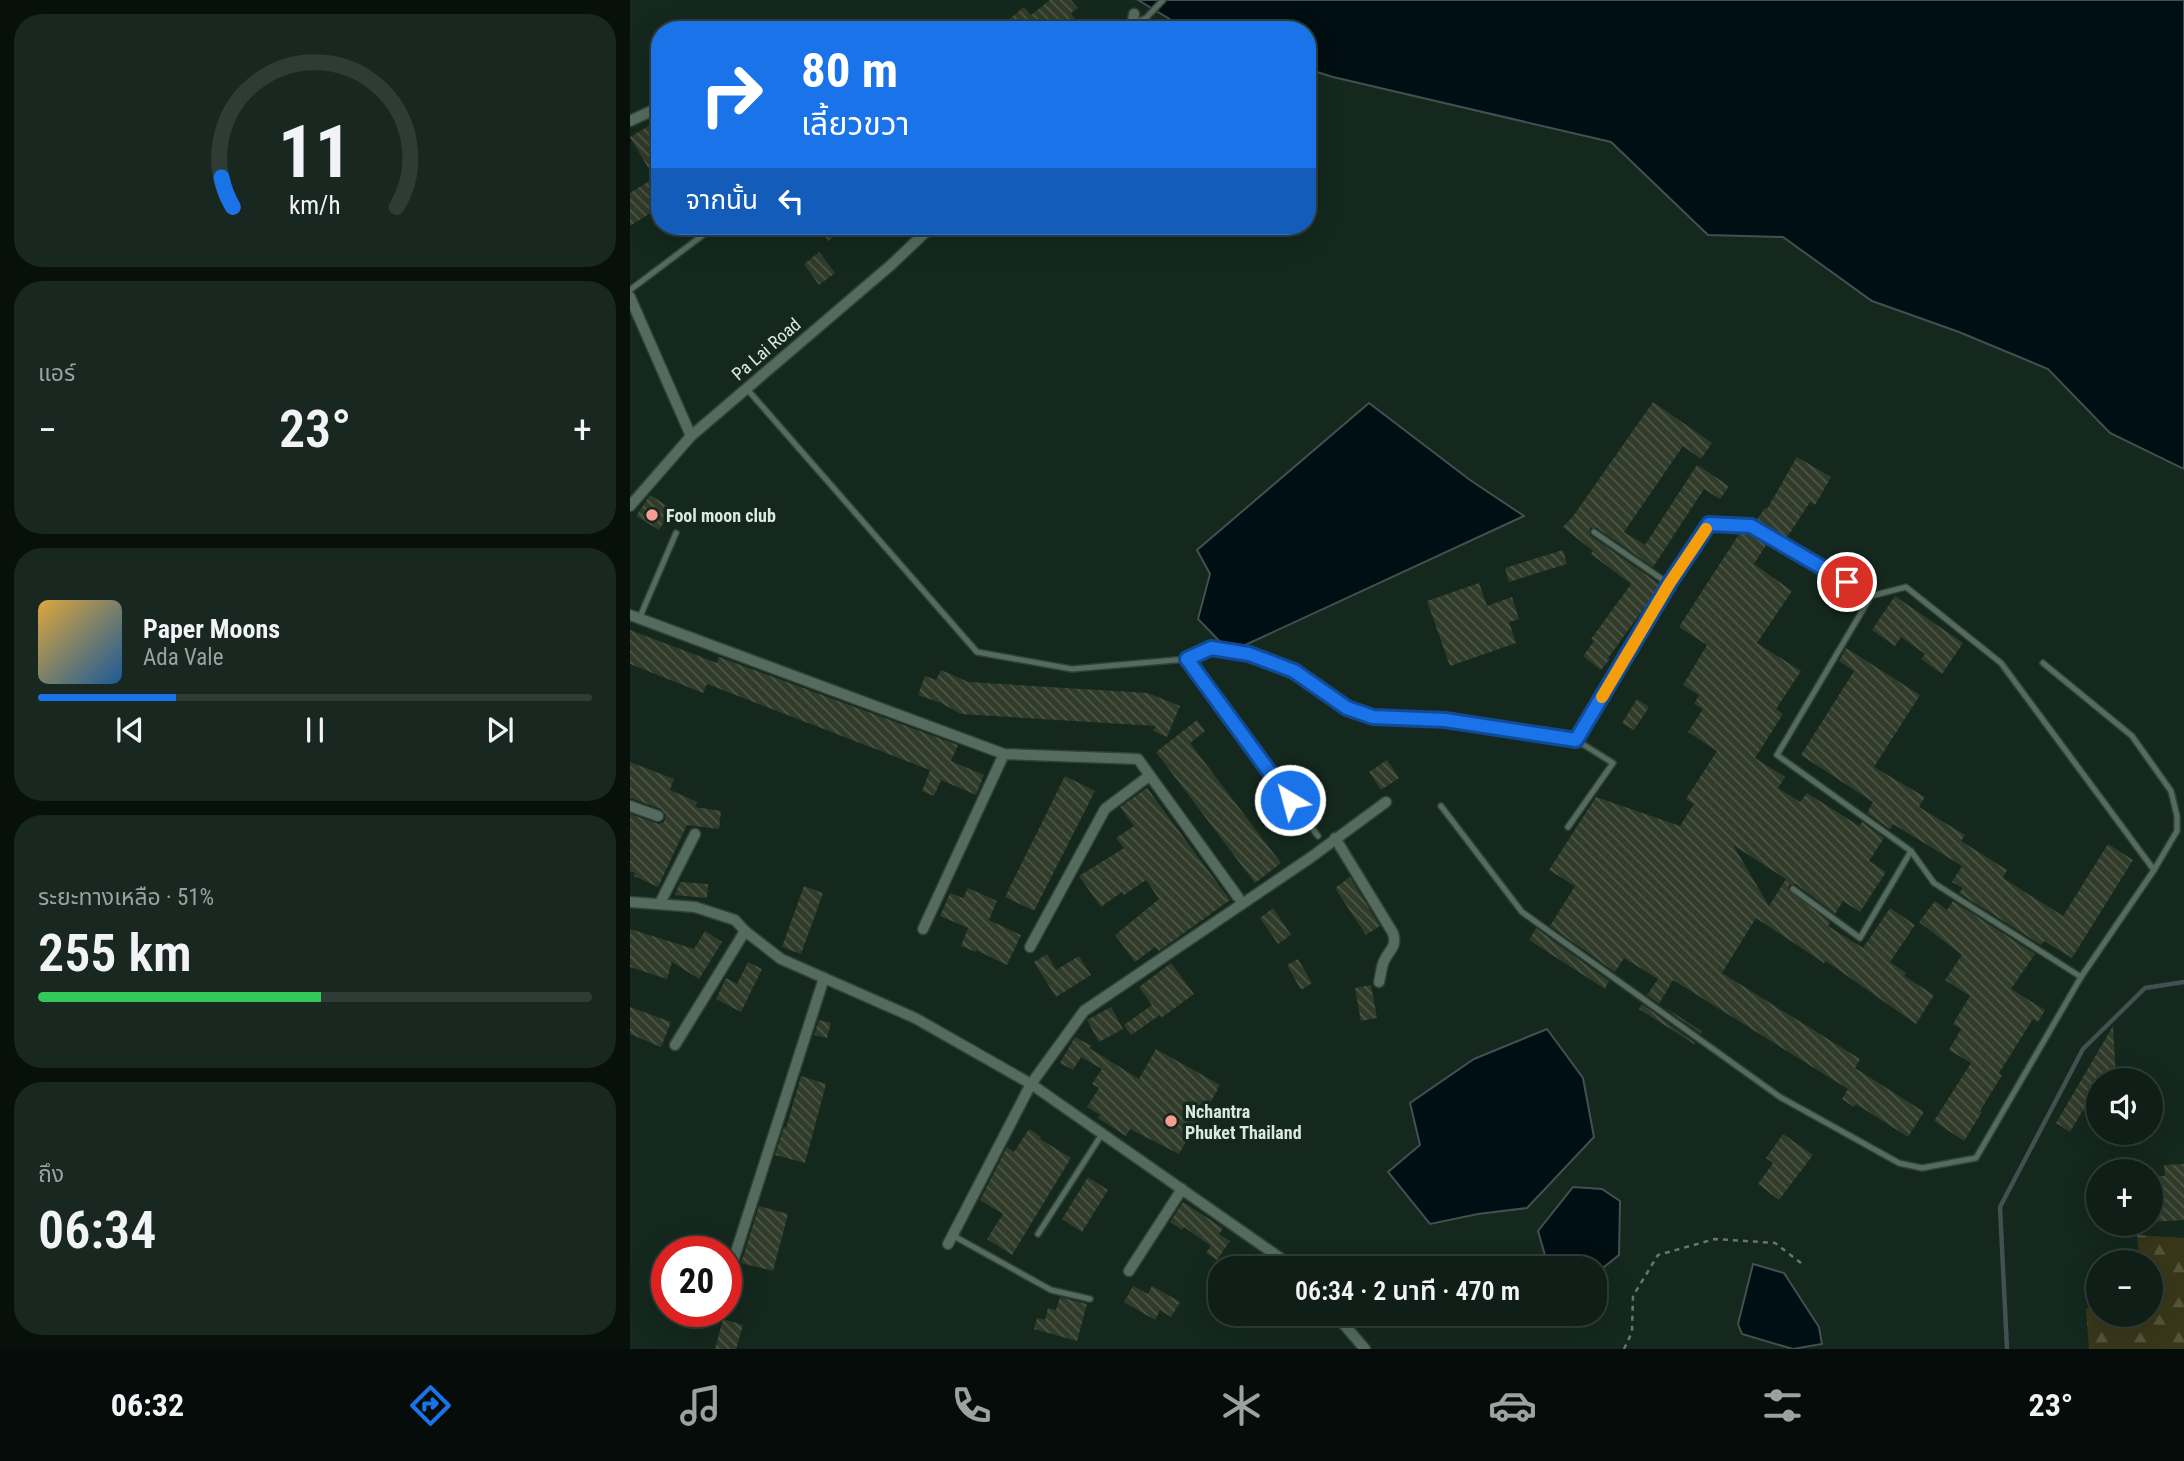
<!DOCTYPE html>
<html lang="th">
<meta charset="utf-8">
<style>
:root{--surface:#0f1e16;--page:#18271f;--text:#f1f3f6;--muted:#9ba2a1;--line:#2f3c35;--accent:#1a73e8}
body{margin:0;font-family:"Roboto Condensed","Noto Sans Thai",sans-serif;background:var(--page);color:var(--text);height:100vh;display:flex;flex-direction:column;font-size:26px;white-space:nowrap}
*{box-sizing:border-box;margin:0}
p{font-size:23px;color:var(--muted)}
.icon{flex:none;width:38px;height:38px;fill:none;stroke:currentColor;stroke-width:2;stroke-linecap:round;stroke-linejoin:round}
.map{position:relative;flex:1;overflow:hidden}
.details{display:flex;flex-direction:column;gap:14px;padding:14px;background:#08100c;width:630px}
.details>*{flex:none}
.hud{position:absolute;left:21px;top:21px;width:665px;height:214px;border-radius:28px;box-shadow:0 7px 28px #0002,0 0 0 2px var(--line);background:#1a73e8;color:#fff;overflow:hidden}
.buttons{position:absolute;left:1456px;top:1068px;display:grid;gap:14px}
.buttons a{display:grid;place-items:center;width:77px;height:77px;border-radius:50%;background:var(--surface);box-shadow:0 7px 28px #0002,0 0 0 2px var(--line);font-size:35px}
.speed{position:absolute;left:21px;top:1236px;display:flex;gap:14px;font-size:35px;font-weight:700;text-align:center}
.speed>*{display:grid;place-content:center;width:91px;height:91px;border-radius:50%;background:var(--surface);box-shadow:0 7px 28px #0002,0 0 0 2px var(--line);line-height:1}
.speed .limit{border:10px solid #d22;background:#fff;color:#111}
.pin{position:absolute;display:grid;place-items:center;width:60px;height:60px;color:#fff;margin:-30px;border:4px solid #fff;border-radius:50%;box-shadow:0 2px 7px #0007}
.me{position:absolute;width:77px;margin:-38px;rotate:323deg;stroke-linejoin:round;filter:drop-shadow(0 0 5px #0008)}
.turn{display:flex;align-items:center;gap:24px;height:147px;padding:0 35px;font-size:32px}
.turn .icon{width:91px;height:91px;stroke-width:2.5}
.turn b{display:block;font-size:49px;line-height:60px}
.then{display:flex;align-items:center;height:66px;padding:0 35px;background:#0003;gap:14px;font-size:26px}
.big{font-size:52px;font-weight:600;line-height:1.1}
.details .tile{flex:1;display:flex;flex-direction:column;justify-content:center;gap:10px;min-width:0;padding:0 24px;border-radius:28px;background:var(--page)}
.details .dial{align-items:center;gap:0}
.dial svg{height:182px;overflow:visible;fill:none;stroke:var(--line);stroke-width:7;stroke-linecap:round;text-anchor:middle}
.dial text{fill:var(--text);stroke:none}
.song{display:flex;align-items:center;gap:21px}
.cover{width:84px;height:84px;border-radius:10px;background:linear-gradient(135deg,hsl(40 70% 55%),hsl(210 70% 35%))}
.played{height:7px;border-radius:4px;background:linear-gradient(90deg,var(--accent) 25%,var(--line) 25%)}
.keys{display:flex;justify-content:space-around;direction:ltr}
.heat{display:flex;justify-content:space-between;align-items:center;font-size:38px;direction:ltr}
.charge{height:10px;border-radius:5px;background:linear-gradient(90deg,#34c759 51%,var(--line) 0)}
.trip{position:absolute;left:578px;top:1256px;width:399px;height:70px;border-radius:28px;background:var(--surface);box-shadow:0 7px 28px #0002,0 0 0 2px var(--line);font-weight:600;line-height:70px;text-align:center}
.dock{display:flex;height:112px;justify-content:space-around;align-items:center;background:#060c09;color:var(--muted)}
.dock .icon{width:49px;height:49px}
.dock .selected{color:var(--accent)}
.dock b{font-size:32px;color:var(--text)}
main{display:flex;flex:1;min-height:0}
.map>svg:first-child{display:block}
.forest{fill:url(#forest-firs)}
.water{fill:#000f13;stroke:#425051;stroke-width:2}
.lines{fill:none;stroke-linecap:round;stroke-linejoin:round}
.stream{stroke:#425051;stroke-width:4.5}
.building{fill:url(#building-back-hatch);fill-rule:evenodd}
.service-casing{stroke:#314138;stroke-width:8}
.minor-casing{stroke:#314138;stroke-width:13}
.path{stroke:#66776e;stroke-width:2.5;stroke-dasharray:5 5;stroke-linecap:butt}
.service{stroke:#546b5e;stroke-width:5}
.minor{stroke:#546b5e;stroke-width:10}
.route-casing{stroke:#114b97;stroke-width:18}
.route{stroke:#1a73e8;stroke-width:12}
.slow{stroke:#f59e0b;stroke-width:12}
.poi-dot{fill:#f59d8f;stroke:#14281e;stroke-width:2.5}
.labels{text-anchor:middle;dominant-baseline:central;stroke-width:7;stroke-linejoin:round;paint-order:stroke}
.street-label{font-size:18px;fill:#dce9e1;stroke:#14281e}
.poi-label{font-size:18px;font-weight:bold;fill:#dce9e1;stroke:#14281e;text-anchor:start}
</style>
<main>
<section class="details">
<div class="tile dial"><svg viewBox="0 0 100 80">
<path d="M14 69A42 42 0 1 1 86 69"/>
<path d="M14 69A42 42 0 0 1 9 56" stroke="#1a73e8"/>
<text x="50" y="56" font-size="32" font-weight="700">11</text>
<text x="50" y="72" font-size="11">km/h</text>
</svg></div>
<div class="tile"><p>แอร์</p>
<div class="heat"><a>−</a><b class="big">23°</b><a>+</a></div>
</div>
<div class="tile">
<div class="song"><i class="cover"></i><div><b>Paper Moons</b><p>Ada Vale</p></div></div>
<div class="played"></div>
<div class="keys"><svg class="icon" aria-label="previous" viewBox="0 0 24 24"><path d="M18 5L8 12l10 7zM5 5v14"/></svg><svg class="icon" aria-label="pause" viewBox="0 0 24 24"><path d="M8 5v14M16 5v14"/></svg><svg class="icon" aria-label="next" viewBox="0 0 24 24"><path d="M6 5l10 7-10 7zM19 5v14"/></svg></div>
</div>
<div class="tile"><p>ระยะทางเหลือ · 51%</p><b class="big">255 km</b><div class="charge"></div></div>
<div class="tile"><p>ถึง</p><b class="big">06:34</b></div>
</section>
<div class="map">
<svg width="1554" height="1349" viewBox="0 0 1554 1349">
<defs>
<pattern id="forest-firs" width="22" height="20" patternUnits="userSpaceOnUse" patternTransform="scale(1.75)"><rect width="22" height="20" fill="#38371a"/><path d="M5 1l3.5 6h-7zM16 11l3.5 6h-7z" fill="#54543b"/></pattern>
<pattern id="building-back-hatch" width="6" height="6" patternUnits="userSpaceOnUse" patternTransform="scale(1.75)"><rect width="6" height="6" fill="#313b29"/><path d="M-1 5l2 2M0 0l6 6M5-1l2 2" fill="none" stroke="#4e5748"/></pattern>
</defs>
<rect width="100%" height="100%" fill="#14281e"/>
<path class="forest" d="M1507,1235l47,3v111h-95l-3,-40 12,-6v11h53v-52h-11z"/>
<g class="water">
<path d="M508,0h1046v469l-74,-36 -62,-64 -89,-37 -87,-31 -89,-64 -75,-2 -97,-93 -278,-65 -26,-8v-39h-119z"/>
<path d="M739,403l101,77 54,36 -294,136 -32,-33 12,-45 -13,-24z"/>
<path d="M917,1029l36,49 11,59 -67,71 -49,6 -48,10 -42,-52 32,-27 -10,-42 64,-44z"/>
<path d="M943,1187l29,2 18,12 -1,54 -25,20v-6h-45l-11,-38z"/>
<path d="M1123,1264l31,9 35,54 3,17 -29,5 -51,-15 -4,-10z"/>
</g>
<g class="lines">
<path class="stream" d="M1377,1349l-7,-142 83,-158 62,-61 39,-6"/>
</g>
<g class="building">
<path d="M420,0h21l7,8 -7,5 8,12 -6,5h-59l-7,-9 17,-14 7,8z"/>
<path d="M20,125l10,17v65l-30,19v-33l24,-15 -24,-41z"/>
<path d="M185,226h30l-16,15z"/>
<path d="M189,252l16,21 -16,12 -15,-21z"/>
<path d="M1023,402l59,41 -11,16 -18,-13 -59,86 21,13 52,-80 32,21 -9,13 -16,-10 -51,78 -56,-39h-7l-1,4 2,4 70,49 -53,73 2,1 -9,11 -18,-14 11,-15 -3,-2 40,-55 -40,-30 2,-3 -30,-24 11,-12z"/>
<path d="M1167,457l34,20 -16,28 -5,-3 -24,37 -31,-17 10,-14 2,1z"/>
<path d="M20,495l22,14 -13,21 -23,-14z"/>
<path d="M1111,531l7,2 1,-2 19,11 -14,22 38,27 -35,52 44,28 -25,38 7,5 -28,44 30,19 -7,11 22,14 7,-9 52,33 3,-4 22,16 -15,23 17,11 -26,40 -17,-11 -8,13 -39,-30 -7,1 -1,5 42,32 -2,4 35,22 27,-40 25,17 -25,37 16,11 -2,3 30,19 -18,29 -90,-63 -2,2 -68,-45 -34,55 138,86 -5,9 69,44 -16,25 -52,-33 -2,3 -12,-8 6,-10 -175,-109 -14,24 43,27 -1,3 -54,-39 11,-16 -34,-21 -9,14 -65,-46 25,-40 -26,-16 47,-73 84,29 14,-22 -8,-5 31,-48 -29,-19 15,-23 -9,-5 5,-9 -16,-10 24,-40 -28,-18zM1103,845l53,34 -17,27z"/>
<path d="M933,550l4,14 -58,18 -4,-14z"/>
<path d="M849,583l8,23 25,-9 7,22 -10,3 7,21 -66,23 -23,-65z"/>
<path d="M1265,596l68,47 -21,31 -21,-15 4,-5 -24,-17 -6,9 -23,-16z"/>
<path d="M0,630l87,33 2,-6 239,88 -7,16 33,14 -8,20 -35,-15 -7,16 -12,-5 8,-21 -223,-86 -4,9 -73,-29z"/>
<path d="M1216,648l74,47 -46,72 51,30 -6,10 46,28 -4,6 46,29 -4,8 60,38 45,-72 25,16 -61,98 -28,-17 -3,4 -82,-52 4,-5 -11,-6 10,-16 -69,-42 -3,5 -23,-16 6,-11 -72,-47 53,-84 -15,-10z"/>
<path d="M311,670l27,12 180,11 32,13 -13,31 -14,-6 3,-5 -195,-12 -20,-11 -23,-8 7,-19 11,4z"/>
<path d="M1007,699l12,8 -15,23 -12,-7z"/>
<path d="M567,720l8,11 -15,12 91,120 -26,20 -99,-131z"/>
<path d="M757,760l12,18 -18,12 -12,-18z"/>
<path d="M0,762l44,17 -4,11 27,12 -2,5 26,4 -2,18 -32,-4 -29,62 -24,-11 1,-3 -5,-2v-57l29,10 5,-2 2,-7 -5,-6 -31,-11z"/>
<path d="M435,776l30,15 -61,120 -29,-14z"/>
<path d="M517,788l83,112 -71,51 -4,-4 -20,15 -20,-27 44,-36 -13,-19 -22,15 -2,-3 -21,15 -22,-31 45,-28 -8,-10 18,-12 -14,-19z"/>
<path d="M720,877l30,49 -14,9 -31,-47z"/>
<path d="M50,882l28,2 -1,14 -32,-3z"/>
<path d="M174,886l19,7 -22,61 -19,-7z"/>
<path d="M338,888l29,13 -8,19 32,15 -14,30 -31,-15v2l-15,-6 7,-18 -28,-12 10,-23 13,5z"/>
<path d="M1305,901l12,9 6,-9 82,53 -24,35 34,21 -7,12 -5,-3 -34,54 3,2 -22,36 2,1 -18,29 -30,-20 37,-58 -22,-13 12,-21 -8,-5 17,-28 -25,-16 17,-25 -43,-33z"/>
<path d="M643,908l18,27 -13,9 -18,-26z"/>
<path d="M906,928l73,53 -4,8 -76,-49z"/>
<path d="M0,929l64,20 11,-18 17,11 -23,37 -27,-17 -5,17 -37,-12z"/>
<path d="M417,954l9,16 23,-14 12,19 -35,22 -22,-35z"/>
<path d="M668,959l14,24 -11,7 -14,-25z"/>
<path d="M118,962l14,7 -21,43 -25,-13 10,-21 11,6z"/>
<path d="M541,963l23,31 -33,24 -1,-3 -29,20 -7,-10 28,-20 -13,-18z"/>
<path d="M741,985l6,33 -16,3 -6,-33z"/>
<path d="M1012,1004l53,39 -1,1 -55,-35z"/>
<path d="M0,1007l41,15 -10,25 -31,-13z"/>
<path d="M481,1007l12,22 -24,13 -12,-22z"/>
<path d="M189,1020l12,3 -4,15 -13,-3z"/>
<path d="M1483,1026l3,54h-18v40l-15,-10 -13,22 -14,-9z"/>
<path d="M445,1037l17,9 -3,2 50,31 17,-30 64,36 -22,41 -2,-2 -17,30 -49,-25 -4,7 -28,-18 2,-3 -13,-8 12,-19 -7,-4 10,-15 -21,-12 -8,13 -13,-7z"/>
<path d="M171,1076l25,8 -21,79 -30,-8 9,-28 2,1z"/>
<path d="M399,1129l12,8 -1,2 31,19 -59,97 -25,-16 16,-25 -23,-14 27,-53 7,5z"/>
<path d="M1153,1134l30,21 -34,45 -21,-16 15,-21 -7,-5z"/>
<path d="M1554,1164v56l-33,2v-32h8v-14h6l-1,-11z"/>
<path d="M458,1177l20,13 -26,42 -20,-13z"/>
<path d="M553,1202l40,26 -4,6 11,7 -13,19 -11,-7 5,-7 -27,-19 -2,3 -12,-8z"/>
<path d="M129,1206l29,8 -15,57 -32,-8z"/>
<path d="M503,1286l15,8 4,-8 28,16 -9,15 -11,-7 -5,10 -31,-18z"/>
<path d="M430,1297l27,7 -10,37 -43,-12 3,-11 8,2 3,-12 8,2z"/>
<path d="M93,1319l20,6 -7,24h-21z"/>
</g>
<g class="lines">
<g class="service-casing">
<g id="service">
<path d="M504,23l12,-5 17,-18"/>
<path d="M0,290l85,-64"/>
<path d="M117,389l230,263 95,17 115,-10 75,104 56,73"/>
<path d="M964,532l75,52"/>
<path d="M1241,596l35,-9 95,76 153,207 -73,107"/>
<path d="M9,619l37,-86"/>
<path d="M557,659l24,-11 38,6 45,17 53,37 26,9 72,3 131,20 93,-156 40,-60 42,2 120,70 -94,159 134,96 23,32 147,94 -105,181 -54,10 -23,-5 -119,-66 -258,-185 -81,-106"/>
<path d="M1413,663l89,73 39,55 6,25v15l-23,39"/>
<path d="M938,827l45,-64 -37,-23"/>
<path d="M1163,889l67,49 51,-87"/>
<path d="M408,1234l64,-100"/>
<path d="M322,1235l99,55 39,9"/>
</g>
</g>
<g class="minor-casing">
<g id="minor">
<path d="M497,30l6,-10 1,-6"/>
<path d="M0,121l30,-14"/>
<path d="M0,297l61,139"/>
<path d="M0,506l61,-70 200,-171 41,-39"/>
<path d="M0,615l374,139 134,5 100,138"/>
<path d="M0,806l28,10"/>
<path d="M705,838l58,95c4,13 -2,15 -8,26 -4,7 -4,16 -6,23"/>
<path d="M0,902l65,5 40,13 10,11 36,28 134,59 116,66 265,185"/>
<path d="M30,903l35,-69"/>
<path d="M293,929l81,-175"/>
<path d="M400,947l75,-138 44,-33"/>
<path d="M45,1045l70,-114"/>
<path d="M318,1244l83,-160 53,-73 226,-153 76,-56"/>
<path d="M499,1271l53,-82"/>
<path d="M96,1283l98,-305"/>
<path d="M705,1314l30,35"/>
</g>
</g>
<path class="path" d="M994,1349l8,-17 1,-36 25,-41 57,-16 60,4 26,20"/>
<use href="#service" class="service"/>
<use href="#minor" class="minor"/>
</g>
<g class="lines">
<g class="route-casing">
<path id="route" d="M660,800l-103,-141 24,-11 38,6 45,17 53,37 26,9 72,3 131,20 93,-156 40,-60 42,2 96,56"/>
</g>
<use href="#route" class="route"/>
<path class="slow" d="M972,697l67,-113 37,-55"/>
</g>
<g class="poi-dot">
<circle cx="22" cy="515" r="7"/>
<circle cx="541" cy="1121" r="7"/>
</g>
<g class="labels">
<g class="street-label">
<text transform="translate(136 349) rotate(-41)">Pa Lai Road</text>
</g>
<g class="poi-label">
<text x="36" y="515">Fool moon club</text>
<text x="555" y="1111">Nchantra<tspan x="555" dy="21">Phuket Thailand</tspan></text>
</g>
</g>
</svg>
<div class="buttons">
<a><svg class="icon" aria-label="sound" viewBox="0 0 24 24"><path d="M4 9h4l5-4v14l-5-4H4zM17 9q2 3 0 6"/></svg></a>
<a>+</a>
<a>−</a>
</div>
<div class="speed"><div class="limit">20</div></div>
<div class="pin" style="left:1217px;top:582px;background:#d93025"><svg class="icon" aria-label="arrive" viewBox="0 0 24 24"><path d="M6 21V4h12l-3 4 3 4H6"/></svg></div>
<svg class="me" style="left:660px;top:800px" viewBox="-20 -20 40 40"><circle r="17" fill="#1a73e8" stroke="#fff" stroke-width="3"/><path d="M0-11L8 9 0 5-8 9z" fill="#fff"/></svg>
<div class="trip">06:34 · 2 นาที · 470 m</div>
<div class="hud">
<div class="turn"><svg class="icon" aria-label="right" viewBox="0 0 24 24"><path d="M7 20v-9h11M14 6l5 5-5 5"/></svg><div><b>80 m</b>เลี้ยวขวา</div></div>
<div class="then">จากนั้น<svg class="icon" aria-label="left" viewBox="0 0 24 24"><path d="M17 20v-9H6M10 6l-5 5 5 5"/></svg></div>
</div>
</div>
</main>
<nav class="dock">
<b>06:32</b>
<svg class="icon selected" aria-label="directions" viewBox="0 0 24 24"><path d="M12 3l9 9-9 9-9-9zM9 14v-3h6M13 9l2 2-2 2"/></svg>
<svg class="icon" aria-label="music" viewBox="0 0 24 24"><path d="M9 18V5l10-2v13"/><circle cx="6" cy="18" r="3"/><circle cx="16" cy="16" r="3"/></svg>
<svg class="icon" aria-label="phone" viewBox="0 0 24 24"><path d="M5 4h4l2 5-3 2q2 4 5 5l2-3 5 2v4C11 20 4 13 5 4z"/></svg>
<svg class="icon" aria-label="climate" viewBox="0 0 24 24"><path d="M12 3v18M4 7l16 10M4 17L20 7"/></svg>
<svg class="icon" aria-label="car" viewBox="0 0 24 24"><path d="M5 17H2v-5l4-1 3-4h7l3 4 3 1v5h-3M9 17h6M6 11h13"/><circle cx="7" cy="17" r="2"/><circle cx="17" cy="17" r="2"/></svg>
<svg class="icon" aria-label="filters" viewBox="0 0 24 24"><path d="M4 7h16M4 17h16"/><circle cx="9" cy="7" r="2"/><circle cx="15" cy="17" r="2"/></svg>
<b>23°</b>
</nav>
